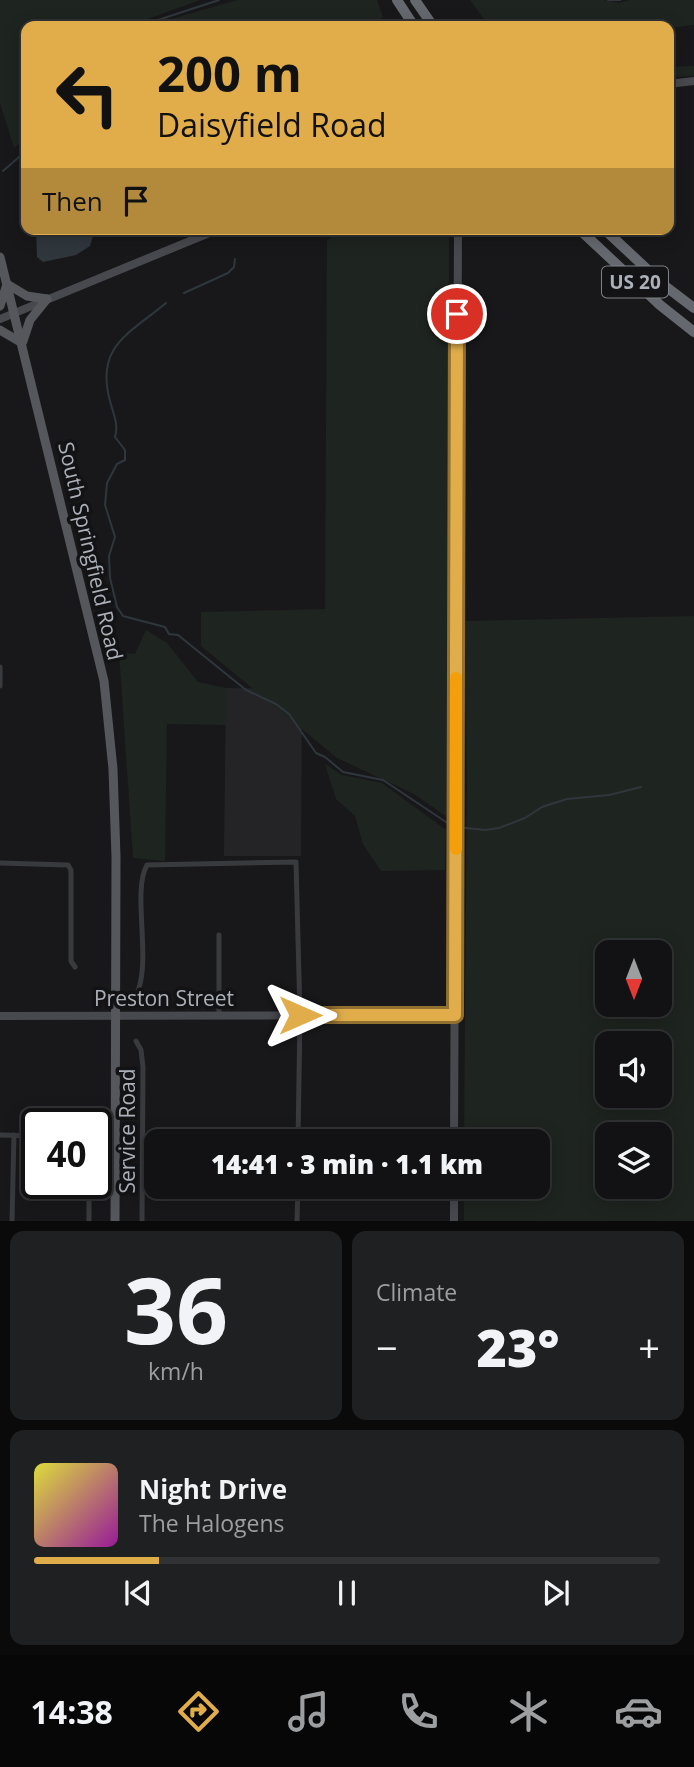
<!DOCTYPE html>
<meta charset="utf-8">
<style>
:root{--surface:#121214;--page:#1f2022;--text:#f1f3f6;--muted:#9c9ea0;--line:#313234;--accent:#e0ad4a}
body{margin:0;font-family:"Open Sans",sans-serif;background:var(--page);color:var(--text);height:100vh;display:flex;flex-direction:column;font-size:26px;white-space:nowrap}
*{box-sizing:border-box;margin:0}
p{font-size:23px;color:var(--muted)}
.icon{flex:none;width:38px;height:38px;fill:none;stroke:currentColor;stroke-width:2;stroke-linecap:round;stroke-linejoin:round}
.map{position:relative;height:1221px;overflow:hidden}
.sheet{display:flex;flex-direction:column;gap:10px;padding:10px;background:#0a0a0b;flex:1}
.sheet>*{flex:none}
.hud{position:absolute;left:21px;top:21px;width:653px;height:214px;border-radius:14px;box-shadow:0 4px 18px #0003,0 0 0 2px var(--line);background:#e0ad4a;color:#111;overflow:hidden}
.needle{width:46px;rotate:180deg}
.tools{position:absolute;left:595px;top:940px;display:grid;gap:14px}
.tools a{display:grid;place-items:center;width:77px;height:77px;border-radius:14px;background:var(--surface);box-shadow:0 4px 18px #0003,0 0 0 2px var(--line);font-size:35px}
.speed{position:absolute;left:21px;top:1108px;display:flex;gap:14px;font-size:35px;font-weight:700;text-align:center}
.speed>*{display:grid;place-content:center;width:91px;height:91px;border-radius:50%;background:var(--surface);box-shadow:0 4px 18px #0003,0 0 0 2px var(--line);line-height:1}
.speed .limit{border:4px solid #111;border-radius:10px;background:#fff;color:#111}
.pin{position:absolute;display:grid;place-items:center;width:60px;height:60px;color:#fff;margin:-30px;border:4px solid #fff;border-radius:50%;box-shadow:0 2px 7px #0007}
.me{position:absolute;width:77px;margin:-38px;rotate:90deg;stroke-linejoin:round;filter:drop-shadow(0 0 5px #0008)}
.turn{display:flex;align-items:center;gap:24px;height:147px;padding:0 21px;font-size:32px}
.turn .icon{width:91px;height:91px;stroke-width:2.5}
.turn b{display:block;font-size:49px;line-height:60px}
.then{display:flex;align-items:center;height:66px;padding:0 21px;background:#0003;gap:14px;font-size:26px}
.big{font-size:52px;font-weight:800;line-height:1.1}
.sheet .widget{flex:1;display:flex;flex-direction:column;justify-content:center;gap:10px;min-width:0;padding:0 24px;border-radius:14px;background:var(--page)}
.sheet .dial{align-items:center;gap:0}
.dial b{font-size:91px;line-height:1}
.song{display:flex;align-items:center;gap:21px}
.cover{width:84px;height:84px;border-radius:10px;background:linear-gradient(135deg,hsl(60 70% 55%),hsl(300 70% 35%))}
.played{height:7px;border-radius:4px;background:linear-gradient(90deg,var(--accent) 20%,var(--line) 20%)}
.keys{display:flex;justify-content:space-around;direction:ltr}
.heat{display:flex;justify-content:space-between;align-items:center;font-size:38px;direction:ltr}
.sheet .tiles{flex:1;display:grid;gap:10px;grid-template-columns:1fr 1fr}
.widget:last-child{grid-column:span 2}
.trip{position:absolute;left:144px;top:1129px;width:406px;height:70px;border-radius:14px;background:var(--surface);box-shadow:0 4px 18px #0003,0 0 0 2px var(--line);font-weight:800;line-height:70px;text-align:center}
.tab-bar{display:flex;height:112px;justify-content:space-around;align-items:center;background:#070708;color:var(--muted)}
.tab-bar .icon{width:49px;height:49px}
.tab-bar .active{color:var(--accent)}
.tab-bar b{font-size:32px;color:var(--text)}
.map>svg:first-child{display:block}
.built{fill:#242427}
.green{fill:#1e241f;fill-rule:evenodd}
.water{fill:#2f373d}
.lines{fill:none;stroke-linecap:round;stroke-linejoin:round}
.stream{stroke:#2f373d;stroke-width:2}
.street{stroke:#393a3e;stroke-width:5}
.secondary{stroke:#48494e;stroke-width:8}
.primary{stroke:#56575d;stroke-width:9}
.highway{stroke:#66686f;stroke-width:10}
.route-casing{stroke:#927030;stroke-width:18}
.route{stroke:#e0ad4a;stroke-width:12}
.slow{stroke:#f59e0b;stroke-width:12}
.labels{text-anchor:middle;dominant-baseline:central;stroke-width:7;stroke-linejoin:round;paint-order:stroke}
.shield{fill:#131315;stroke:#7e8187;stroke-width:2}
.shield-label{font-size:19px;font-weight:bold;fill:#acb0b8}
.street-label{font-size:21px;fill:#acb0b8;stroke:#131315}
</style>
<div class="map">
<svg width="694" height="1221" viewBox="0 0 694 1221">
<rect width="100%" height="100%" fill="#18181a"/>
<path class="built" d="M226,688l76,1 -1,167h-77z"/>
<g class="green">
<path d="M0,0h200l-71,26h-103v112l-12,10 -14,-45z"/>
<path d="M237,0h140l6,17 -11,8 -11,1h-203l13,-7z"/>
<path d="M470,0h134l15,3 10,-3h65v25l-25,3 -1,-2h-179z"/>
<path d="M694,66v10l-25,1v-10z"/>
<path d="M349,229h100l-1,589 -34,-24 -77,-36 -136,-112v-34l124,-3 2,-369z"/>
<path d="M694,616v605h-230v-34l73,-1v-45h-73l3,-356 -3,-164zM607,952h53v52h-53zM607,1043h53v53h-53zM607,1134h53v52h-53z"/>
<path d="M146,630l21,13 31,39 28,6v37l-59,-1 -2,137 -32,-3 -14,-206 16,2z"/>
<path d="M325,764l17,11 40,8 64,47 -1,40 -64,1 -18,-27 -8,-28 -19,-17z"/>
</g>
<path class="water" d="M36,229h59l-5,17 -14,9 -33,7 -6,-5z"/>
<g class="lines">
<g class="stream">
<path d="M608,0h12"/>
<path d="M148,26l10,-6 61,-20"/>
<path d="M3,171l23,-20"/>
<path d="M184,293l44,-20 6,-6 1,-8"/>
<path d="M166,303c-37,31 -71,43 -56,98 3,12 9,24 5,36l10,13v10l-8,4 -10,19 -2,22 10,32 -6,19 1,22 7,29 6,9 42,11 4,7 9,1 68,55 30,14 13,10 27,39 9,4 18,15 40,8 69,46"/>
<path d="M457,827l28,3 14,-2 26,-10 17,-11 25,-8 42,-4 32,-8"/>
</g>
<g class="street">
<path d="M0,686v-19"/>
<path d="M0,863l68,2 3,5v91l4,6"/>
<path d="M138,991c13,-35 -6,-100 9,-126l149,-3 4,153 -2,126"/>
<path d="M219,1016v-81"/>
<path d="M136,1041l5,9 2,17 -1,154"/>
<path d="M0,1135l37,1"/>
<path d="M12,1221l2,-86"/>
<path d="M89,1221v-38"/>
<path d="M297,1221l1,-35"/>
</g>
<g class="secondary">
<path d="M668,84l26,-3"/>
<path d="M0,319l219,-90"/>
<path d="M0,1016l455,-1"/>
<path d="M454,1141l4,-912"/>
<path d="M454,1221v-35"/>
</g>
<g class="primary">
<path d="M0,257l104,424 9,88 3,88 -1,364"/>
<path d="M0,306l7,-22 20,12 20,3"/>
<path d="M0,330l22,13"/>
<path d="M23,341l7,-21 17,-21"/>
</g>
<g class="highway">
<path d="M397,0l17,26"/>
<path d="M415,0l18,26"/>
<path d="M579,229l81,76 34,27"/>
<path d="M604,229l61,57 29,22"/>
</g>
</g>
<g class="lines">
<g class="route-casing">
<path id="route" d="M300,1015h155l2,-701"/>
</g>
<use href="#route" class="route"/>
<path class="slow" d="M456,849v-171"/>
</g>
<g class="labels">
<rect class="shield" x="602" y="266.5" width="66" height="31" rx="5"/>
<g class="shield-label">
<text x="635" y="282">US 20</text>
</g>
<g class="street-label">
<text transform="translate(91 551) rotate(77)">South Springfield Road</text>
<text x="164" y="998">Preston Street</text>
<text transform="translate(127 1131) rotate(-90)">Service Road</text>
</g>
</g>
</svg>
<div class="tools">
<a><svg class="needle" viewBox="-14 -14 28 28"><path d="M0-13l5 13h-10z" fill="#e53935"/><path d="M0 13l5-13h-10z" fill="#9c9ea0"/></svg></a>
<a><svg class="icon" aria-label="sound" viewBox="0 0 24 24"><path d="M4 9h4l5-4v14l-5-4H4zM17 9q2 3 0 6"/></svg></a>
<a><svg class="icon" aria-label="layers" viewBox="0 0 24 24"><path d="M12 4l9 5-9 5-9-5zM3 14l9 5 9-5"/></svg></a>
</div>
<div class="speed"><div class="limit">40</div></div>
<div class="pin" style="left:457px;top:314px;background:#d93025"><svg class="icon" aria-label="arrive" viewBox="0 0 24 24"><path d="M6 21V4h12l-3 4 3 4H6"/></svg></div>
<svg class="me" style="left:300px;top:1015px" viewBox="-20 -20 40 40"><path d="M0-17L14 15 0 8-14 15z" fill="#e0ad4a" stroke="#fff" stroke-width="4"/></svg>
<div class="trip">14:41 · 3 min · 1.1 km</div>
<div class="hud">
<div class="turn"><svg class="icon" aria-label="left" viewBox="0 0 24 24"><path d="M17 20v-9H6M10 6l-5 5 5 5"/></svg><div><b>200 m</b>Daisyfield Road</div></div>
<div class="then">Then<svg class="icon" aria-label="arrive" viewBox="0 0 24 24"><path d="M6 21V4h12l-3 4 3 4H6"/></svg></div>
</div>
</div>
<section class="sheet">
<div class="tiles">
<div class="widget dial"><b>36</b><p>km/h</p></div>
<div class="widget"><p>Climate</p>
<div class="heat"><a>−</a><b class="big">23°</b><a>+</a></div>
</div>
<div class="widget">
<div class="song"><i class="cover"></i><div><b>Night Drive</b><p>The Halogens</p></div></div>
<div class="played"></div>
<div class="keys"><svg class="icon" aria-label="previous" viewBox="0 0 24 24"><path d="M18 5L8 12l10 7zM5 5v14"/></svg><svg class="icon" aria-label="pause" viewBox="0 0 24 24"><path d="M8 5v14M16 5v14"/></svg><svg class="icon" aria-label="next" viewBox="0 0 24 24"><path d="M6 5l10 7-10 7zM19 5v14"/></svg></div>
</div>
</div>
</section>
<nav class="tab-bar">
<b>14:38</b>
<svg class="icon active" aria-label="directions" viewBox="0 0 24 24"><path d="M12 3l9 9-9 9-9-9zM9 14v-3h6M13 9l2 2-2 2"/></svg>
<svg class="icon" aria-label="music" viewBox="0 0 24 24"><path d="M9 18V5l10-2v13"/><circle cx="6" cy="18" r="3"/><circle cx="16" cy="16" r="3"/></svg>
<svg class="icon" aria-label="phone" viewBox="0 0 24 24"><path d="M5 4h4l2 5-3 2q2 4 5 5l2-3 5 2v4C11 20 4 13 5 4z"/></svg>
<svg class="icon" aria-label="climate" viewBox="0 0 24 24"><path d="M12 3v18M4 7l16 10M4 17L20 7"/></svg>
<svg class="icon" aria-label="car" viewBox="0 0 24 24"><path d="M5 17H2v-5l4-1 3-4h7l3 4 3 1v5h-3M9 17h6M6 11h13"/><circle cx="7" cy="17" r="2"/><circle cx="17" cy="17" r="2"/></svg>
</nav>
